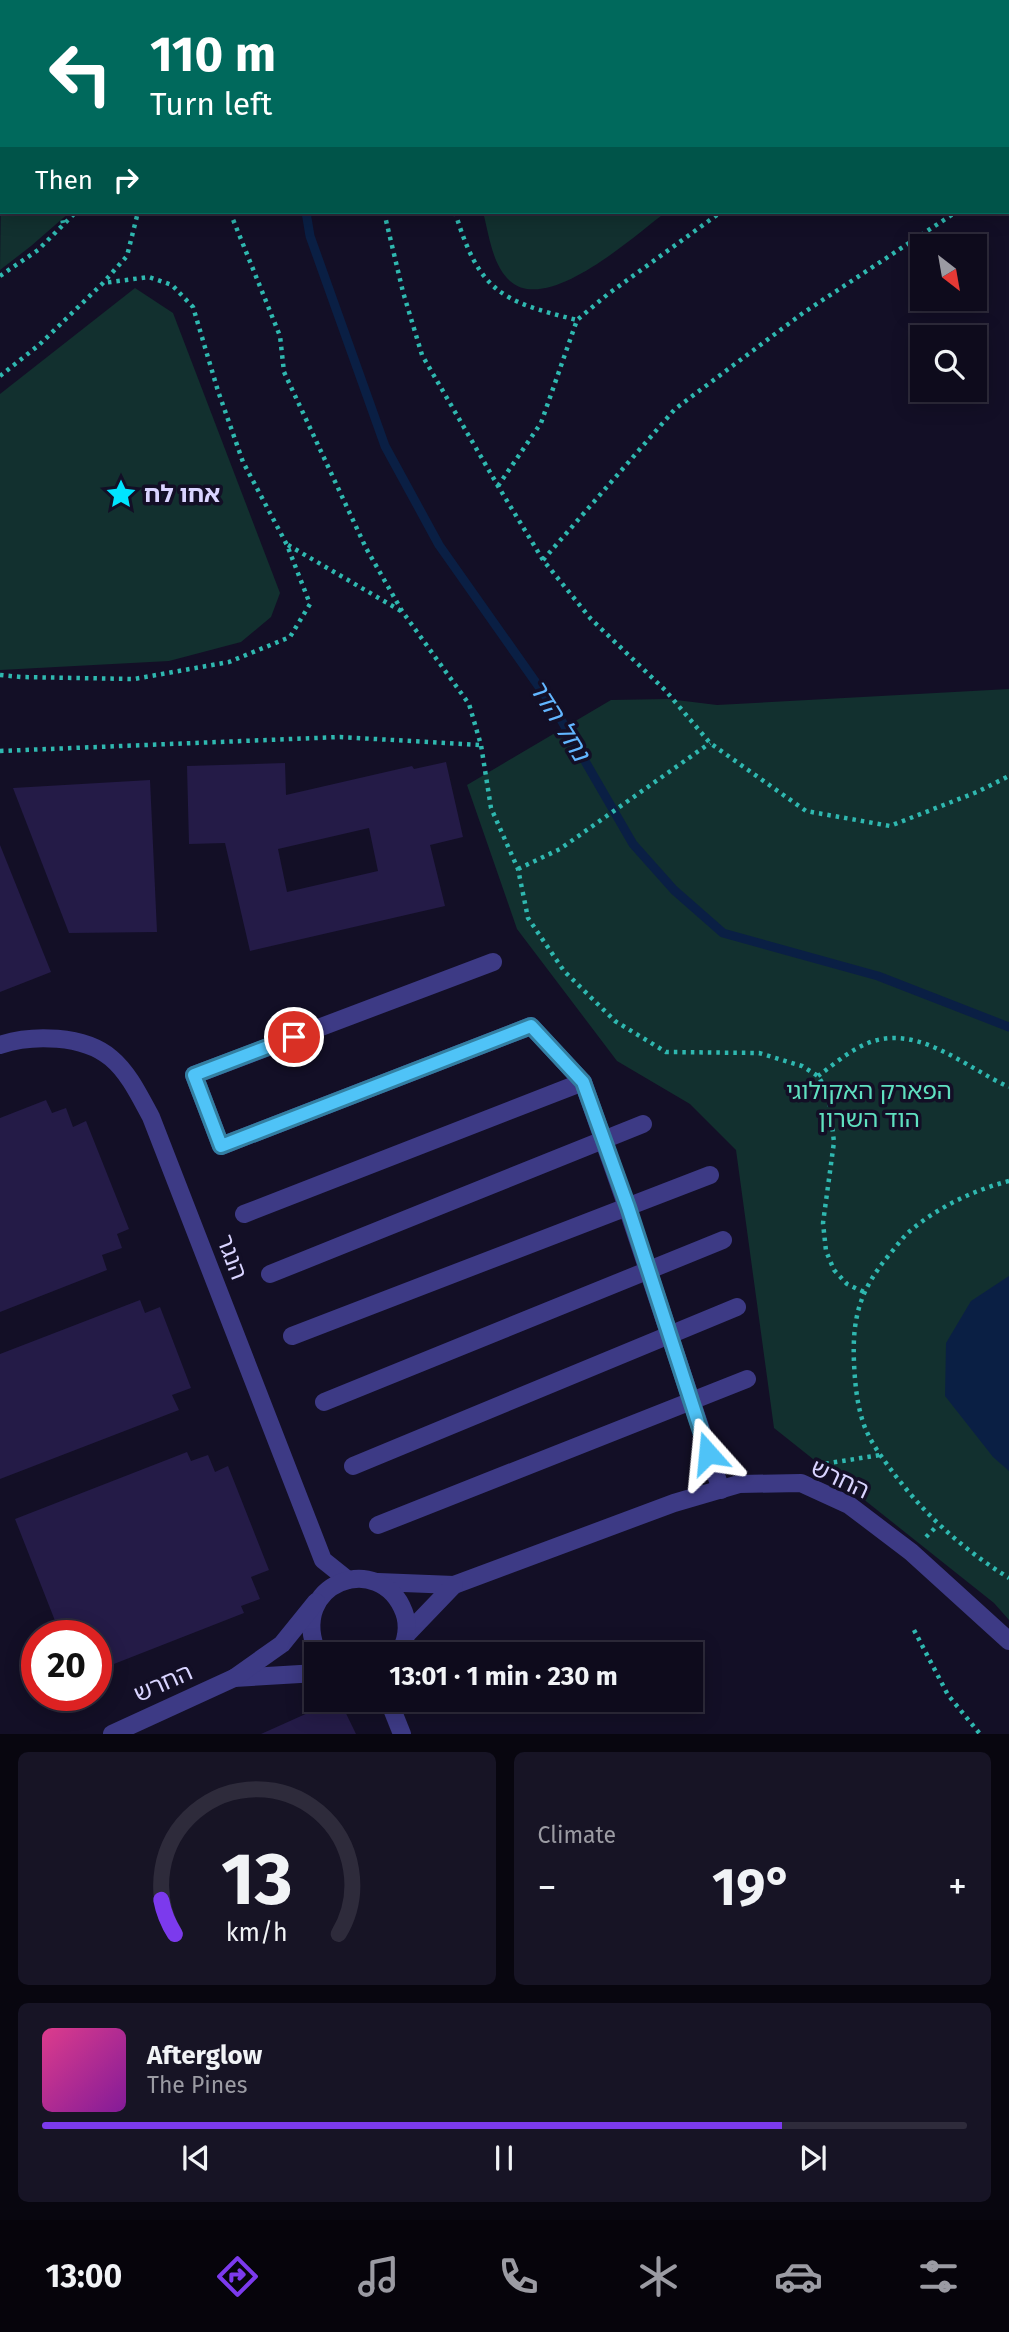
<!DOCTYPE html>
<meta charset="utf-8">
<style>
:root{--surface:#0e0b1c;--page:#171425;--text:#f1f3f6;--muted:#9b9ba3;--line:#2e2b3b;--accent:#7c3aed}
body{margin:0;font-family:"Fira Sans","Noto Sans Hebrew",sans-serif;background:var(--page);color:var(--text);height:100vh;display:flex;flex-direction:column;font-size:26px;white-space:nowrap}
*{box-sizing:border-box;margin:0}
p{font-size:23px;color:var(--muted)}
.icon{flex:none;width:38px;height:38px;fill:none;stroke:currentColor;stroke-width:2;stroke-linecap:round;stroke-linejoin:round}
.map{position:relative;height:1734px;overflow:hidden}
.sheet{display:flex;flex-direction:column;gap:18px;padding:18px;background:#08060f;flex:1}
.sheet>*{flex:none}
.hud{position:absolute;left:0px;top:0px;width:1010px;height:214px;box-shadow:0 4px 18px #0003,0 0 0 2px var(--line);background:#00695c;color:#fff;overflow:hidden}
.needle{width:46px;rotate:149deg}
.buttons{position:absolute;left:910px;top:234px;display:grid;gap:14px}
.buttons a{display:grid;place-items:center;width:77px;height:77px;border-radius:0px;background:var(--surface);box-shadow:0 4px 18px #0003,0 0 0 2px var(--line);font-size:35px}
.speed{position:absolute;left:21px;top:1620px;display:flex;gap:14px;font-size:35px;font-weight:700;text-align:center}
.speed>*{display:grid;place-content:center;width:91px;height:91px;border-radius:50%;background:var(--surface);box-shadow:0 4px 18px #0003,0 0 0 2px var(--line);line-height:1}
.speed .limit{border:10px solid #d22;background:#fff;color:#111}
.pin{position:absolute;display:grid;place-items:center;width:60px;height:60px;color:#fff;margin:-30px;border:4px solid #fff;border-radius:50%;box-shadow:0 2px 7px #0007}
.me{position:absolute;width:77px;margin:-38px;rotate:342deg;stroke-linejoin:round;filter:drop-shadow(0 0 5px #0008)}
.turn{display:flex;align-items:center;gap:24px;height:147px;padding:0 35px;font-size:32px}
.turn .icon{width:91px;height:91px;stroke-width:2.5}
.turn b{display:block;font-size:49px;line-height:60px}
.then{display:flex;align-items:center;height:66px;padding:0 35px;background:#0003;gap:14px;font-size:26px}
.big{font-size:52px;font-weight:700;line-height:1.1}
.sheet .tile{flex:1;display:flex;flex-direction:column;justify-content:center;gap:10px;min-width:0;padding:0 24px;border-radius:10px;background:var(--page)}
.sheet .dial{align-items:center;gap:0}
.dial svg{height:182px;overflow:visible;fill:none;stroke:var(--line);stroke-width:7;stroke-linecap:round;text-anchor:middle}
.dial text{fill:var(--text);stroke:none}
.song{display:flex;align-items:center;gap:21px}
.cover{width:84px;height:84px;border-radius:10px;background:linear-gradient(135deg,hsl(330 70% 55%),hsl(290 70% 35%))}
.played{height:7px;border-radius:4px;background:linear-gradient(90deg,var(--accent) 80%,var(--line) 80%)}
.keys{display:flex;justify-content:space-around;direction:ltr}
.heat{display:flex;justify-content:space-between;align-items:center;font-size:38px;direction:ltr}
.sheet .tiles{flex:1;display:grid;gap:18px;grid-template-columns:1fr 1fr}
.tile:last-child{grid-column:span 2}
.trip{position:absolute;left:304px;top:1642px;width:399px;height:70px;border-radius:0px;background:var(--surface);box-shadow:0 4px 18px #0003,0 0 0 2px var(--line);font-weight:700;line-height:70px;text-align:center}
.menu{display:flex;height:112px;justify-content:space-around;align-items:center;background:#06040b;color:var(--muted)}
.menu .icon{width:49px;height:49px}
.menu .current{color:var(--accent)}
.menu b{font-size:32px;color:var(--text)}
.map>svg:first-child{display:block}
.green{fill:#12302f}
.water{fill:#0a1f44}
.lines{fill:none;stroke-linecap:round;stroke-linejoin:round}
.stream{stroke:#0a1f44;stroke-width:9}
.building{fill:#241b47;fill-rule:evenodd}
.path{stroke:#2fb8b0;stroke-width:4.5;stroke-dasharray:3.5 5;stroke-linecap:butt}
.minor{stroke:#3d3a85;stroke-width:18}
.route-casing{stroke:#337fa1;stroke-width:18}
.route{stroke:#4fc3f7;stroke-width:12}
.labels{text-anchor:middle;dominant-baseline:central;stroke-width:7;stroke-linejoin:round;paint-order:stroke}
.poi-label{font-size:24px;font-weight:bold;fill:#d9d4ff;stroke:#130f26;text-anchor:start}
.park-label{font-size:24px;fill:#5fe0c0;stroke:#130f26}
.street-label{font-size:24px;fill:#d9d4ff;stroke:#130f26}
.water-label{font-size:26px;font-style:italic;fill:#62b6ff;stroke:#130f26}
</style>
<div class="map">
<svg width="1009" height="1734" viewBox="0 0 1009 1734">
<rect width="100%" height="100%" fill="#130f26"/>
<g class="green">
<path d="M149,0h224l-226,2z"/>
<path d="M513,0h431l-433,2z"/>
<path d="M2,118v94h68l-39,34 -31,24z"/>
<path d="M483,212h183c-32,24 -118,103 -156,69 -18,-16 -21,-47 -27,-69z"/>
<path d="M135,288l38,25 107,280 -9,24 -30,25 -72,19 -169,9v-276z"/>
<path d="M1009,689v931l-15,-17 -220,-175 -38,-278 -46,-46 -73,-43 -100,-132 -50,-144 144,-85 57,-1 49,6z"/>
</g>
<path class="water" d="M1009,1276v195l-16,-14 -48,-61 1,-53 25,-42z"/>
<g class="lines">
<g class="stream">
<path d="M268,2l8,-2"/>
<path d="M0,149l2,-2"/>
<path d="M306,212l4,24 75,210 54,99 117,166 77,133 41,46 49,43 155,43 131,51"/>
</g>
</g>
<g class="building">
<path d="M446,762l17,75 -33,8 15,61 -195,45 -25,-108 -36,1 -2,-78 98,-3 1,32 126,-29 2,3zM369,828l9,43 -91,21 -9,-43z"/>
<path d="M150,780l7,152 -88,1 -56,-145z"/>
<path d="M0,845l51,127 -51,20z"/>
<path d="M46,1100l6,13 14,-5 7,19 13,-6 43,108 -12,5 5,14 -20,7 5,15 -107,42v-194z"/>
<path d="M140,1300l5,13 15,-6 31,81 -19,7 7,15 -179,69v-125z"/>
<path d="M187,1452l4,9 17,-6 7,17 13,-6 41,104 -18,7 9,22 -19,7 3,7 -148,58v-35h-35l-46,-117z"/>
<path d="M339,1699l17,35h-95z"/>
</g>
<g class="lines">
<g class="path">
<path d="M985,0l3,2"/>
<path d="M89,2l1,-2"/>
<path d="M145,2l1,-2"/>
<path d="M359,2l2,-2"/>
<path d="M391,2v-2"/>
<path d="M483,2l1,-2"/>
<path d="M977,2l1,-2"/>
<path d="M1008,12l1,1"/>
<path d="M0,80l2,-2"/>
<path d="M1008,177l1,-1"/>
<path d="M61,212l2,11"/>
<path d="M230,212l50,124 4,36 82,176 36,63 67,93 12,41 10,63 27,61 10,49 36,53 51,50 51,31 93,1 43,13 16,10 10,17 6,49 -11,81 3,28 8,19 13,14 17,8"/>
<path d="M384,212l19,80 19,63 76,131 45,74 48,59 74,71 45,53 96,68 84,15 87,-34 32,-16"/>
<path d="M455,212c24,79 45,89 122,108"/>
<path d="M0,276l38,-26 38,-38"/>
<path d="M0,376l39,-31 64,-62 24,-27 11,-44"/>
<path d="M498,486l43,-63 36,-103 31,-26 113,-82"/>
<path d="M288,545l113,66"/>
<path d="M543,560l132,-151 128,-96 153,-101"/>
<path d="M0,675l21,2 113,2 95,-17 61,-25 20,-33 -23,-59 -44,-83 -25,-71 -25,-84 -21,-22 -23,-8 -46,6"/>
<path d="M0,751l340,-14 141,8"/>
<path d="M518,869l42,-20 150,-106"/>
<path d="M818,1076c15,-11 32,-26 50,-33 50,-20 98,25 141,44"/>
<path d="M1009,1181c-35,9 -71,26 -99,50 -8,7 -14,16 -21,24 -29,35 -37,62 -35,108 1,21 3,42 10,62 7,19 20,35 31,50 32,42 69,75 114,103"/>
<path d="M817,1465l63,-10"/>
<path d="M926,1537l12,-12"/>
<path d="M914,1630l34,65 32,39"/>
</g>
<g class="minor">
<path d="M493,962l-299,113 27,71 310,-120 52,56 44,125 94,283"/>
<path d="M0,1045c32,-11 84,-10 111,13 18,15 29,39 40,59l172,443 25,20"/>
<path d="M244,1214l339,-132"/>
<path d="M270,1274l373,-150"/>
<path d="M292,1336l418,-161"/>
<path d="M324,1402l399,-162"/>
<path d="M353,1466l384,-159"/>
<path d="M378,1525l369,-146"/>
<path d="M378,1582l76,3 220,-82 65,-19 62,-1 48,22 62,47 98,89"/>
<path d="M407,1634l47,-49"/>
<path d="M318,1654c-32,-71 62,-105 86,-42 5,13 3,30 -6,42"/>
<path d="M234,1678l83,-5"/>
<path d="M388,1699l14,35"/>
<path d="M112,1734l122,-56 48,-34 34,-42"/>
</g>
</g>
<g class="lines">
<g class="route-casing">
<path id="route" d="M294,1037l-100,38 27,71 310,-120 52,56 45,125 80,246"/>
</g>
<use href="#route" class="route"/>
</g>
<defs>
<g id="sight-bare" transform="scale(2.415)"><path d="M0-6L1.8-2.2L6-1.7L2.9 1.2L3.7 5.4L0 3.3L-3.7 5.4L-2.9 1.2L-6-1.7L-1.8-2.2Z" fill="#00e5ff" stroke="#130f26" stroke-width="2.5" paint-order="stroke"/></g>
</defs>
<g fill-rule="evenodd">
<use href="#sight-bare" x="121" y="494"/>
</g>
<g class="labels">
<g class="poi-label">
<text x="144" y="494">אחו לח</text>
</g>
<g class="park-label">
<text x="869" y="1091">הפארק האקולוגי<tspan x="869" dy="28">הוד השרון</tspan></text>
</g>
<g class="street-label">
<text transform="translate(232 1257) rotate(69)">הנגר</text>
<text transform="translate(840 1479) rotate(25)">החרש</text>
<text transform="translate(163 1683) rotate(-24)">החרש</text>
</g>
<g class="water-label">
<text transform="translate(559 720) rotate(58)">נחל הדר</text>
</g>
</g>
</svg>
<div class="buttons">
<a><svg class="needle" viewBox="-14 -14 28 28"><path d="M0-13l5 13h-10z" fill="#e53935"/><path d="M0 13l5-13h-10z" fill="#9b9ba3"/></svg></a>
<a><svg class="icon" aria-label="search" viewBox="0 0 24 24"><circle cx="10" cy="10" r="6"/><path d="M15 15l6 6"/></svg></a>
</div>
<div class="speed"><div class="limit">20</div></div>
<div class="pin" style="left:294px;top:1037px;background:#d93025"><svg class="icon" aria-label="arrive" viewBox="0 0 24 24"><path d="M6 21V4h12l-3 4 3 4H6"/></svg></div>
<svg class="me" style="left:708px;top:1453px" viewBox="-20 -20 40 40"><path d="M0-17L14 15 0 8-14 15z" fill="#4fc3f7" stroke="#fff" stroke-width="4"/></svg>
<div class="trip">13:01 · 1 min · 230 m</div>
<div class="hud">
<div class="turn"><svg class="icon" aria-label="left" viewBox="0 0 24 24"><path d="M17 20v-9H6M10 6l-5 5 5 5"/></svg><div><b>110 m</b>Turn left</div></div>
<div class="then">Then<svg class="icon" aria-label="right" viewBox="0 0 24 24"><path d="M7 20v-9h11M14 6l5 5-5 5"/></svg></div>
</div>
</div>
<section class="sheet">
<div class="tiles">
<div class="tile dial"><svg viewBox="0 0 100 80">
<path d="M14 69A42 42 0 1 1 86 69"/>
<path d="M14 69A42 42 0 0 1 8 54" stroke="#7c3aed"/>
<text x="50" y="56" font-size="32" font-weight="700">13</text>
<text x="50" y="72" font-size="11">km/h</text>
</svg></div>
<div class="tile"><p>Climate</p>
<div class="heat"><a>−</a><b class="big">19°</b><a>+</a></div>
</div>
<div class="tile">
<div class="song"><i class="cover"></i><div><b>Afterglow</b><p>The Pines</p></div></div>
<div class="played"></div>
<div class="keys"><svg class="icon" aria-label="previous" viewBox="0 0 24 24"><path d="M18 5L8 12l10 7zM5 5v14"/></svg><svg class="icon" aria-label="pause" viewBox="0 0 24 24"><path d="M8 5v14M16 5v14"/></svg><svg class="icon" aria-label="next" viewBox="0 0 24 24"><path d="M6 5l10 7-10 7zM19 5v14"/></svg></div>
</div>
</div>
</section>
<nav class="menu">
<b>13:00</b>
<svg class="icon current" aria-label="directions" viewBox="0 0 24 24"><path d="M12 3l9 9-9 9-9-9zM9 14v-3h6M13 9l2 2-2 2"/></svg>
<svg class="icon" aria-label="music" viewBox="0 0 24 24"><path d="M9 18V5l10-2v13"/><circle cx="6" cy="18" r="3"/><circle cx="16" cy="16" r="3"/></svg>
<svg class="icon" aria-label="phone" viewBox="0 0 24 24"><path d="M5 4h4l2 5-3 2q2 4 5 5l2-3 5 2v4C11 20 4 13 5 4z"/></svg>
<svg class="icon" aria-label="climate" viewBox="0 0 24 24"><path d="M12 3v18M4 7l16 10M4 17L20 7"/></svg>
<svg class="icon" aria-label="car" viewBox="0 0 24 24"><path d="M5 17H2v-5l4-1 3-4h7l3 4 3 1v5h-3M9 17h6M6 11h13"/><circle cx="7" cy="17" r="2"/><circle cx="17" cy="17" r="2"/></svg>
<svg class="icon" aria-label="filters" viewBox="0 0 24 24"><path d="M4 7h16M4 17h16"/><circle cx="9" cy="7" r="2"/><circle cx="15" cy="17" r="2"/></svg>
</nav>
